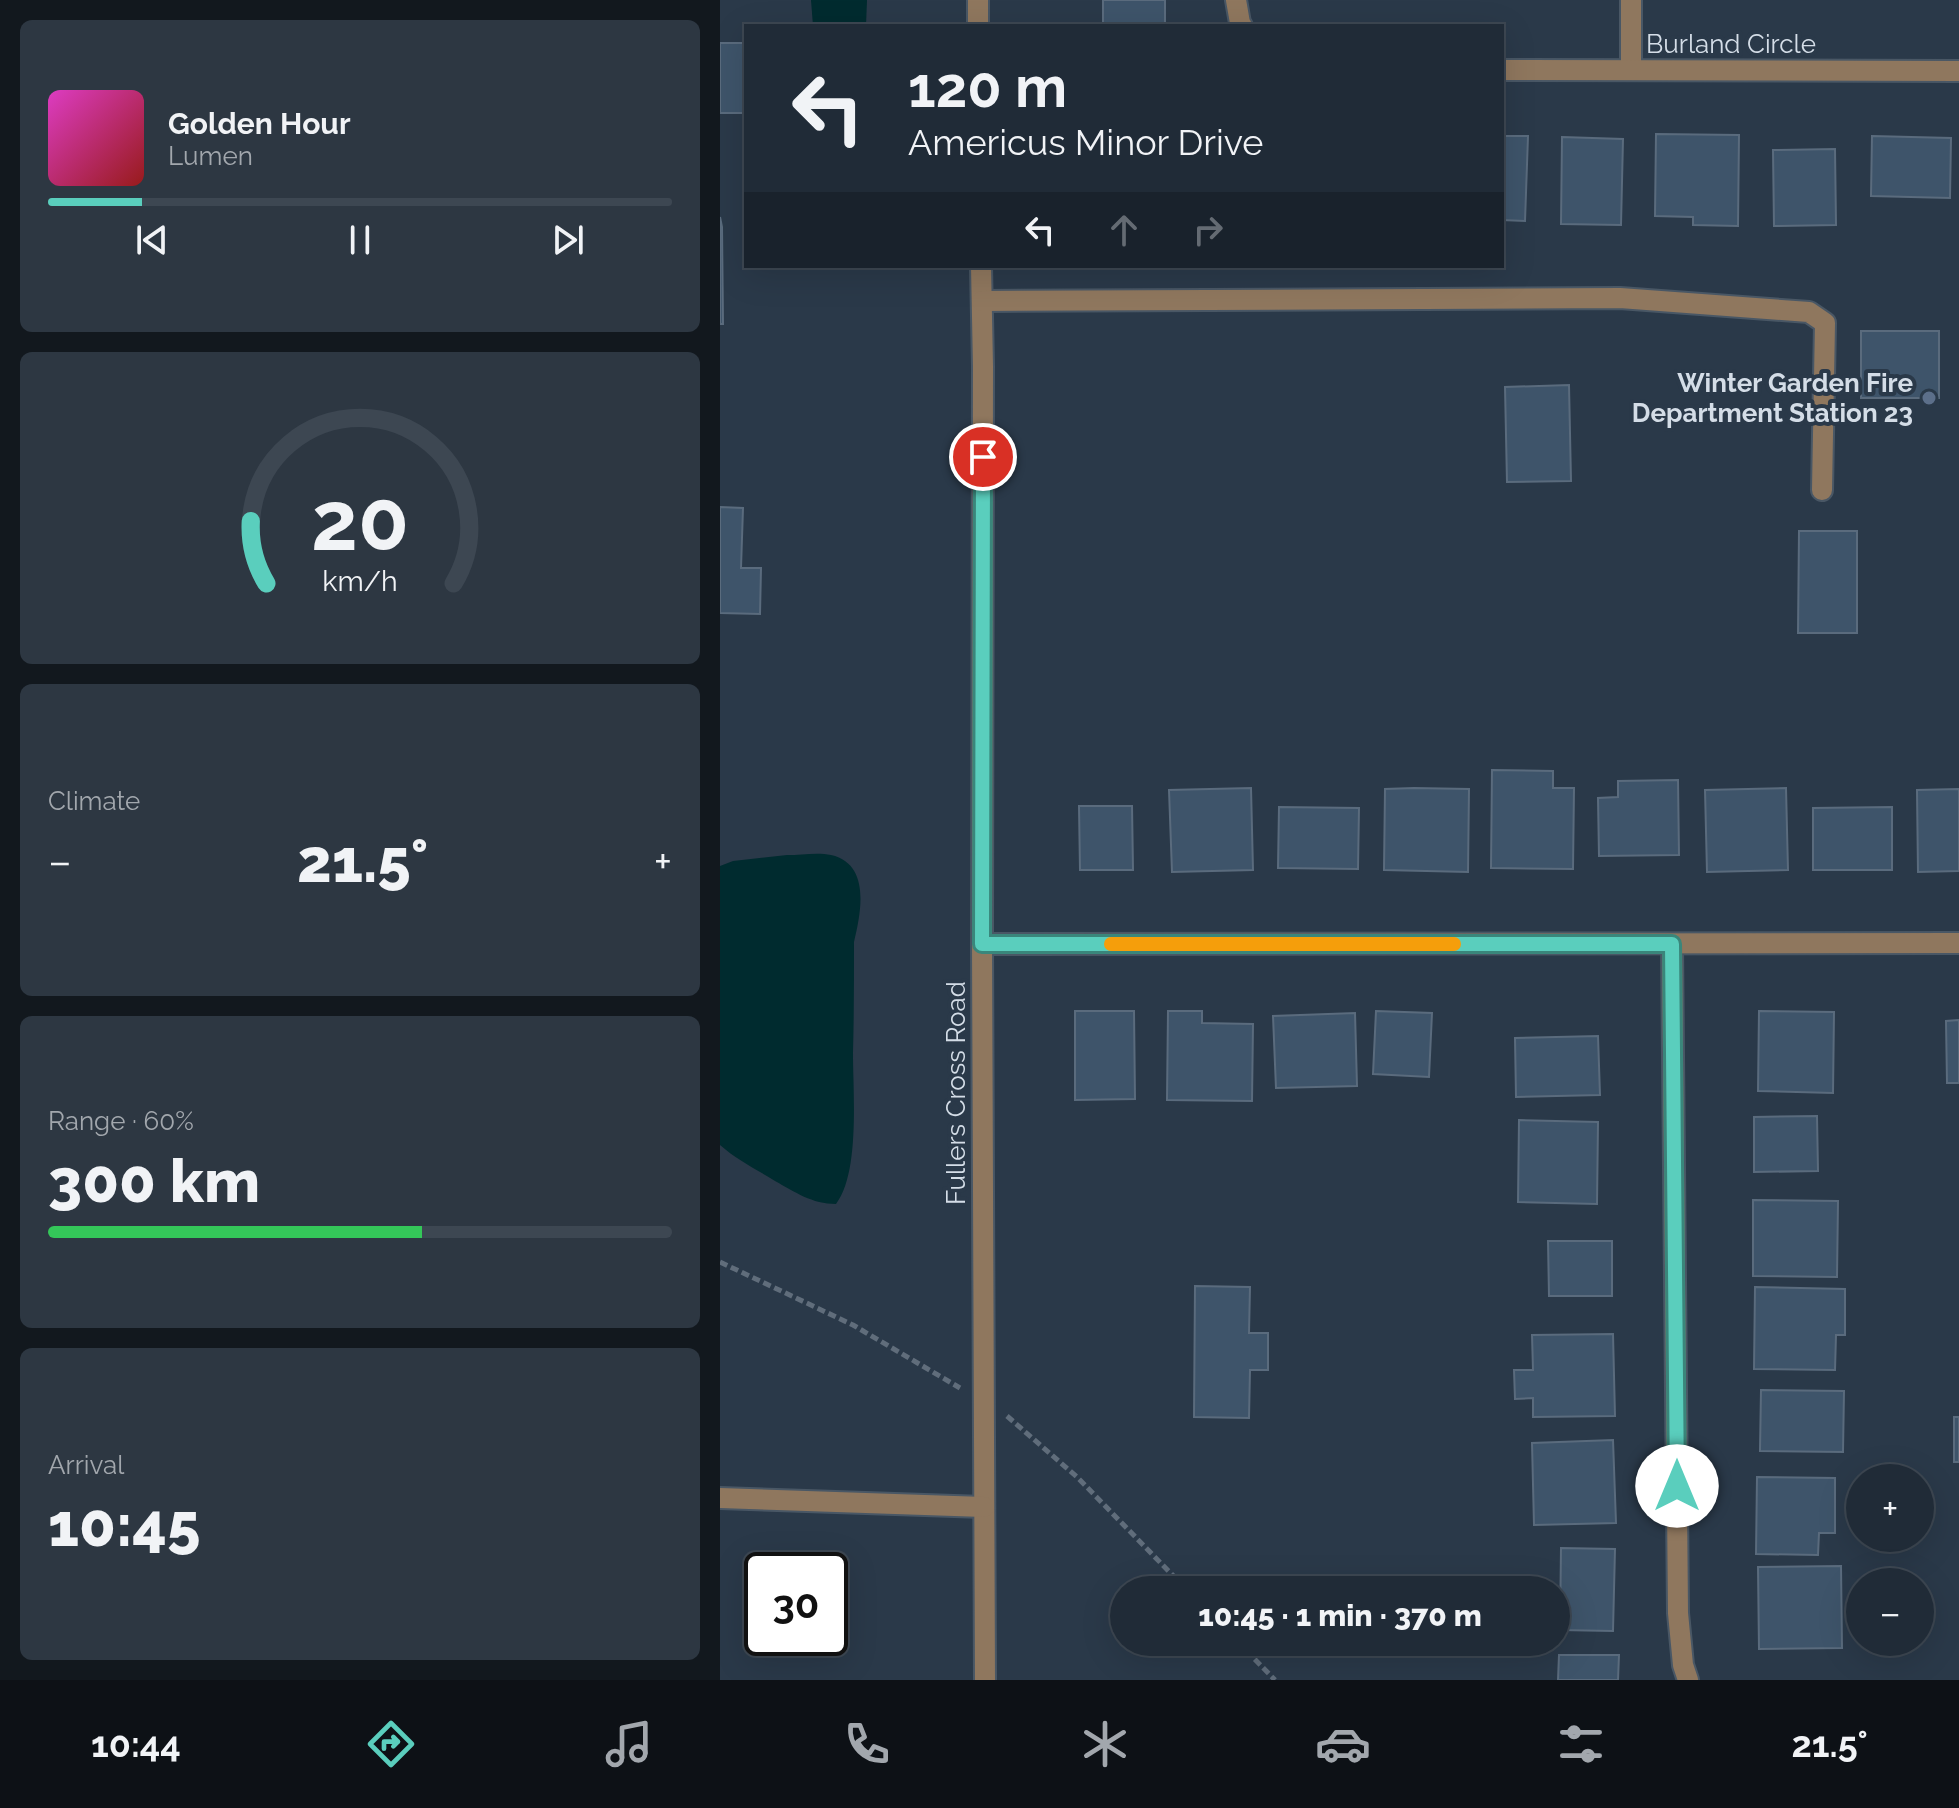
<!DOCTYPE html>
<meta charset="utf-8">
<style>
:root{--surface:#202b37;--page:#2d3742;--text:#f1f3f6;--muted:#a2a7ad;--line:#3d4752;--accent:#5acebd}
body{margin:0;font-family:Raleway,sans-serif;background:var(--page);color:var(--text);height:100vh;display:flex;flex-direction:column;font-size:30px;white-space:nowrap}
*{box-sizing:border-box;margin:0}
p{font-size:26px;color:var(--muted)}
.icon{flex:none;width:44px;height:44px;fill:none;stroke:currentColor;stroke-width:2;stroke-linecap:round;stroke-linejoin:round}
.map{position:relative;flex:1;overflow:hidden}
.sheet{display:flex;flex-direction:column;gap:20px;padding:20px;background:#12181e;width:720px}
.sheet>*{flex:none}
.top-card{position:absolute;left:24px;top:24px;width:760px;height:244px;border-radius:0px;box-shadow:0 8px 32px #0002,0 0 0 2px var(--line);background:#202b37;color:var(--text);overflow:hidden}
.buttons{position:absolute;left:1126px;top:1464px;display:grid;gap:16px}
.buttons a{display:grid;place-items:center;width:88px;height:88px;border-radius:50%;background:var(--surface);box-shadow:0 8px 32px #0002,0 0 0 2px var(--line);font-size:40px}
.speed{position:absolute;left:24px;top:1552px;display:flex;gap:16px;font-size:40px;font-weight:700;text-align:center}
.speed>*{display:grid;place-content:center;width:104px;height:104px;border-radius:50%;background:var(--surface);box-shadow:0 8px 32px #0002,0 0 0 2px var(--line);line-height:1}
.speed .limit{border:4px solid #111;border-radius:12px;background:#fff;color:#111}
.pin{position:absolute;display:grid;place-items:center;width:68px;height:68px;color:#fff;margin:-34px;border:4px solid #fff;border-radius:50%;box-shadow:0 2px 8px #0007}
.me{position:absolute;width:88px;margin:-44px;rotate:0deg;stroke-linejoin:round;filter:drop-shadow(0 0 6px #0008)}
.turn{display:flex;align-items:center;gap:28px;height:168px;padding:0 32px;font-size:36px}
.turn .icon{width:104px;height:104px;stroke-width:2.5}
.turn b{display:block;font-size:56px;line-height:68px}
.lanes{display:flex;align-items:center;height:76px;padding:0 32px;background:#0003;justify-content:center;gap:40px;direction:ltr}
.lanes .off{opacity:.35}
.big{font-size:60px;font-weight:800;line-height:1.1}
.sheet .card{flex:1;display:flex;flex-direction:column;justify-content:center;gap:12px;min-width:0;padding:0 28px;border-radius:12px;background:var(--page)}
.sheet .dial{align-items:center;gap:0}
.dial svg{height:208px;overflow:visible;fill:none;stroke:var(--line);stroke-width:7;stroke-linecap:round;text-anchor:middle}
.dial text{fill:var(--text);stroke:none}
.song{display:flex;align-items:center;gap:24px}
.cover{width:96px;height:96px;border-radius:12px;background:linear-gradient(135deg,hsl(310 70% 55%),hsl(0 70% 35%))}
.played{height:8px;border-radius:4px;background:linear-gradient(90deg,var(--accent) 15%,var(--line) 15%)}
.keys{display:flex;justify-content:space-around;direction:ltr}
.heat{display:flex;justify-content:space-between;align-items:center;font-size:44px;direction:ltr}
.charge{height:12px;border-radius:6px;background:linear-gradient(90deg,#34c759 60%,var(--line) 0)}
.trip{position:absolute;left:390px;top:1576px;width:460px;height:80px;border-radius:40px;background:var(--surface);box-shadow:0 8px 32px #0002,0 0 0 2px var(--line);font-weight:800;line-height:80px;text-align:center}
.tab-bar{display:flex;height:128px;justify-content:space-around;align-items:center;background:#0d1116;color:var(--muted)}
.tab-bar .icon{width:56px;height:56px}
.tab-bar .selected{color:var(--accent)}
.tab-bar b{font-size:36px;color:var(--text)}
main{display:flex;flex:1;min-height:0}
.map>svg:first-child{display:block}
.water{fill:#002b2f}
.building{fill:#3e546a;stroke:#5a6b7d;stroke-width:2}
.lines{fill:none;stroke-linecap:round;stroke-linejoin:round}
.minor-casing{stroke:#495765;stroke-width:24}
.path{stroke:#606d7b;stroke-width:5;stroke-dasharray:8 4;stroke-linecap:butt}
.minor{stroke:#8f775e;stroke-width:20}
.route-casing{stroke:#3a867b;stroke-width:20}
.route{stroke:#5acebd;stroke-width:14}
.slow{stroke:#f59e0b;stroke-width:14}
.service-dot{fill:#5c6f8a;stroke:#2a3949;stroke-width:3}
.labels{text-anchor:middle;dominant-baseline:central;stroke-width:8;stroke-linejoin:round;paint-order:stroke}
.street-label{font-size:26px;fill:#d4dde7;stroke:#2a3949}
.poi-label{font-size:26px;font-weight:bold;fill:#d4dde7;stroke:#2a3949;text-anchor:end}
</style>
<main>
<section class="sheet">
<div class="card">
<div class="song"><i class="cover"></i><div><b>Golden Hour</b><p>Lumen</p></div></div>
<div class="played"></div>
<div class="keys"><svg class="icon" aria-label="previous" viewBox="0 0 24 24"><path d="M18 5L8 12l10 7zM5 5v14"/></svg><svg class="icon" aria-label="pause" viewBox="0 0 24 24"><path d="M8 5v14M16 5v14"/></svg><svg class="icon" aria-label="next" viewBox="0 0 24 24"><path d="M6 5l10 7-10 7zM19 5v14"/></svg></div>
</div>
<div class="card dial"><svg viewBox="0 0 100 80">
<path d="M14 69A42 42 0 1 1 86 69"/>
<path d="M14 69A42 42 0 0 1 8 45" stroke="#5acebd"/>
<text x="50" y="56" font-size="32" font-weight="700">20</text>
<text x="50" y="72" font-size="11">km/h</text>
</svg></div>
<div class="card"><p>Climate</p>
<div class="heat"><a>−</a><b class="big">21.5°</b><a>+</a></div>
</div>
<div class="card"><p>Range · 60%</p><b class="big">300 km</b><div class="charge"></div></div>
<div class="card"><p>Arrival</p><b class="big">10:45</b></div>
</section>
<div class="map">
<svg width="1239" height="1680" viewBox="0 0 1239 1680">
<rect width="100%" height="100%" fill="#2a3949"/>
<g class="water">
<path d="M91,0h56l-1,26h-53z"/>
<path d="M67,855c14,0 31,-3 44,0 40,9 30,58 23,87 0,37 0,74 -1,111 0,40 7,120 -17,151 -24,0 -41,-12 -61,-23 -19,-12 -38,-21 -55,-36v-279l13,-5z"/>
</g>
<g class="building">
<rect x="383" y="0" width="62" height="26"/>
<rect x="0" y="43" width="26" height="70"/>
<path d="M936,134l83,1 -1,91 -45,-1v-8l-38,-1z"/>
<path d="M782,136h26l-3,85 -23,-1z"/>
<path d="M1152,136l79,2 -1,60 -79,-2z"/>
<path d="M842,137l61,2 -2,86 -60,-1z"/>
<path d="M1115,149l1,76 -62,1 -1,-76z"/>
<path d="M0,217l2,10 1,97h-3z"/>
<rect x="1141" y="331" width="78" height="67"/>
<path d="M849,385l2,96 -64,1 -2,-95z"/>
<path d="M0,507l23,1 -2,60h20l-1,46 -40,-1z"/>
<path d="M1079,531h58v102h-59z"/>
<path d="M772,770l61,1v17h21l-1,81 -82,-1z"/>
<path d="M958,780l1,75 -80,1 -1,-58 20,-1v-16z"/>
<path d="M531,788l2,82 -81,2 -3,-82z"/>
<path d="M694,788l55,1 -1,83 -84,-2 1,-81z"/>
<path d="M1066,788l2,82 -81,2 -2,-82z"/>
<path d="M1239,789v82l-41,1 -1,-82z"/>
<path d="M359,806h53l1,64h-53z"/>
<path d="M559,807l80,1 -1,61 -80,-1z"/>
<path d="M1172,807v63h-79v-62z"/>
<path d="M355,1011h59l1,88 -60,1z"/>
<path d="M448,1011h34v12l51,1 -1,77 -85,-1z"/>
<path d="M656,1011l56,2 -3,64 -56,-3z"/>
<path d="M1039,1011l75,1 -1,81 -75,-2z"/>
<path d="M635,1013l2,73 -81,2 -3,-72z"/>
<path d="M1239,1020v63h-12l-1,-62z"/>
<path d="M878,1036l2,59 -84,2 -1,-59z"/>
<path d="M1097,1116l1,55 -64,1v-55z"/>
<path d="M799,1120l79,2 -1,82 -79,-2z"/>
<path d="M1033,1200l85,1 -1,76 -84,-1z"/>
<path d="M828,1241h64v55h-63z"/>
<path d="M475,1286l55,1 -1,46h19v37h-18l-1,48 -55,-1z"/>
<path d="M1035,1287l90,2v46h-9l-1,35 -81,-1z"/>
<path d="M893,1334l2,82 -82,1v-19l-18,1 -1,-29h19l-1,-35z"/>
<path d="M1041,1390l83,1 -1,61 -83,-1z"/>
<rect x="1234" y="1417" width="5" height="45"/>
<path d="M893,1440l3,83 -82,2 -2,-82z"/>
<path d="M1037,1477l78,1v55h-16l-1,22 -62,-1z"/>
<path d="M841,1548l54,1 -2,82 -53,-1z"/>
<path d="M1121,1566l1,82 -83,1 -1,-82z"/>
<path d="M839,1655h60l-1,25h-60z"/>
</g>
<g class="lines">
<g class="minor-casing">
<g id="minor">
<path d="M258,0v26"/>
<path d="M516,0l4,23 2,3"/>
<path d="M911,0v70"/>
<path d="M782,70l457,1"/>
<path d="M261,266l2,101 -1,577 3,736"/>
<path d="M262,301l638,-3 189,14 16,11 -3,167"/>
<path d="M262,944l977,-1"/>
<path d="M952,944l6,669 5,52 5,15"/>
<path d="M0,1498l264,9"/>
</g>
</g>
<g class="path">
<path d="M0,1262l133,63 107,63"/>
<path d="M287,1416l70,61 110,113"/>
<path d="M518,1642l37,38"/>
</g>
<use href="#minor" class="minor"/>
</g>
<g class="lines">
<g class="route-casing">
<path id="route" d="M263,457l-1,487h690l5,542"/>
</g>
<use href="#route" class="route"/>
<path class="slow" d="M391,944h343"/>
</g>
<circle class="service-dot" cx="1209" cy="398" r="8"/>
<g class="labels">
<g class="street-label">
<text x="1011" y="44">Burland Circle</text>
<text transform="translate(236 1093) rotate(-90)">Fullers Cross Road</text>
</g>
<g class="poi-label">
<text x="1193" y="383">Winter Garden Fire<tspan x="1193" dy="30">Department Station 23</tspan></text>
</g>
</g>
</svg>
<div class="buttons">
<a>+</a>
<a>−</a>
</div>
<div class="speed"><div class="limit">30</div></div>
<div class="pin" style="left:263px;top:457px;background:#d93025"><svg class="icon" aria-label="arrive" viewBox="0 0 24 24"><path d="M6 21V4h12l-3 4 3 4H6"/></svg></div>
<svg class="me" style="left:957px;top:1486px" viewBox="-20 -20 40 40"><circle r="19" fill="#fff"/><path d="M0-13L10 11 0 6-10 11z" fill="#5acebd"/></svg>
<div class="trip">10:45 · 1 min · 370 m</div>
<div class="top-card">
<div class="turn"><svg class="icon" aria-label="left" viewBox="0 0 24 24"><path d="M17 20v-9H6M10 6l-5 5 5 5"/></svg><div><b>120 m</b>Americus Minor Drive</div></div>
<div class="lanes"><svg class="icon" aria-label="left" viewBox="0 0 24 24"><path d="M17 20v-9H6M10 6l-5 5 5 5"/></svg><svg class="icon off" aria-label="ahead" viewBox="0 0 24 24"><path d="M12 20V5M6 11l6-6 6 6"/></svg><svg class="icon off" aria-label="right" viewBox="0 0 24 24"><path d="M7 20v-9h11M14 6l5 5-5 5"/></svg></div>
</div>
</div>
</main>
<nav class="tab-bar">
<b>10:44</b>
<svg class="icon selected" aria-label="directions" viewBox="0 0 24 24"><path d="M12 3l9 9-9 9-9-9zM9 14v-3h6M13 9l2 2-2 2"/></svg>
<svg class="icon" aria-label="music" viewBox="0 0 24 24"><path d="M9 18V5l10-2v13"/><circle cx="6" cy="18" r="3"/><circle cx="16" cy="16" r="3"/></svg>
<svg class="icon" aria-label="phone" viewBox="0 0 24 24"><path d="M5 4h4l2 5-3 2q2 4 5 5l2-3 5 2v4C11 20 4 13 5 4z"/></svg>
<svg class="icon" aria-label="climate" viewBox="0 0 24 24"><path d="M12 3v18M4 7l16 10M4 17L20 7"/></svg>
<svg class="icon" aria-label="car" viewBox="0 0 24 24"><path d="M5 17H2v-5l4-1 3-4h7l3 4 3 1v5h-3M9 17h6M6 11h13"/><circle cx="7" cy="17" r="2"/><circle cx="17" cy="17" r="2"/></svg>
<svg class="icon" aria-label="filters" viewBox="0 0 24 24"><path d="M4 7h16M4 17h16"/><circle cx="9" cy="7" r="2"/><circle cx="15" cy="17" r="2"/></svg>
<b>21.5°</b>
</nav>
